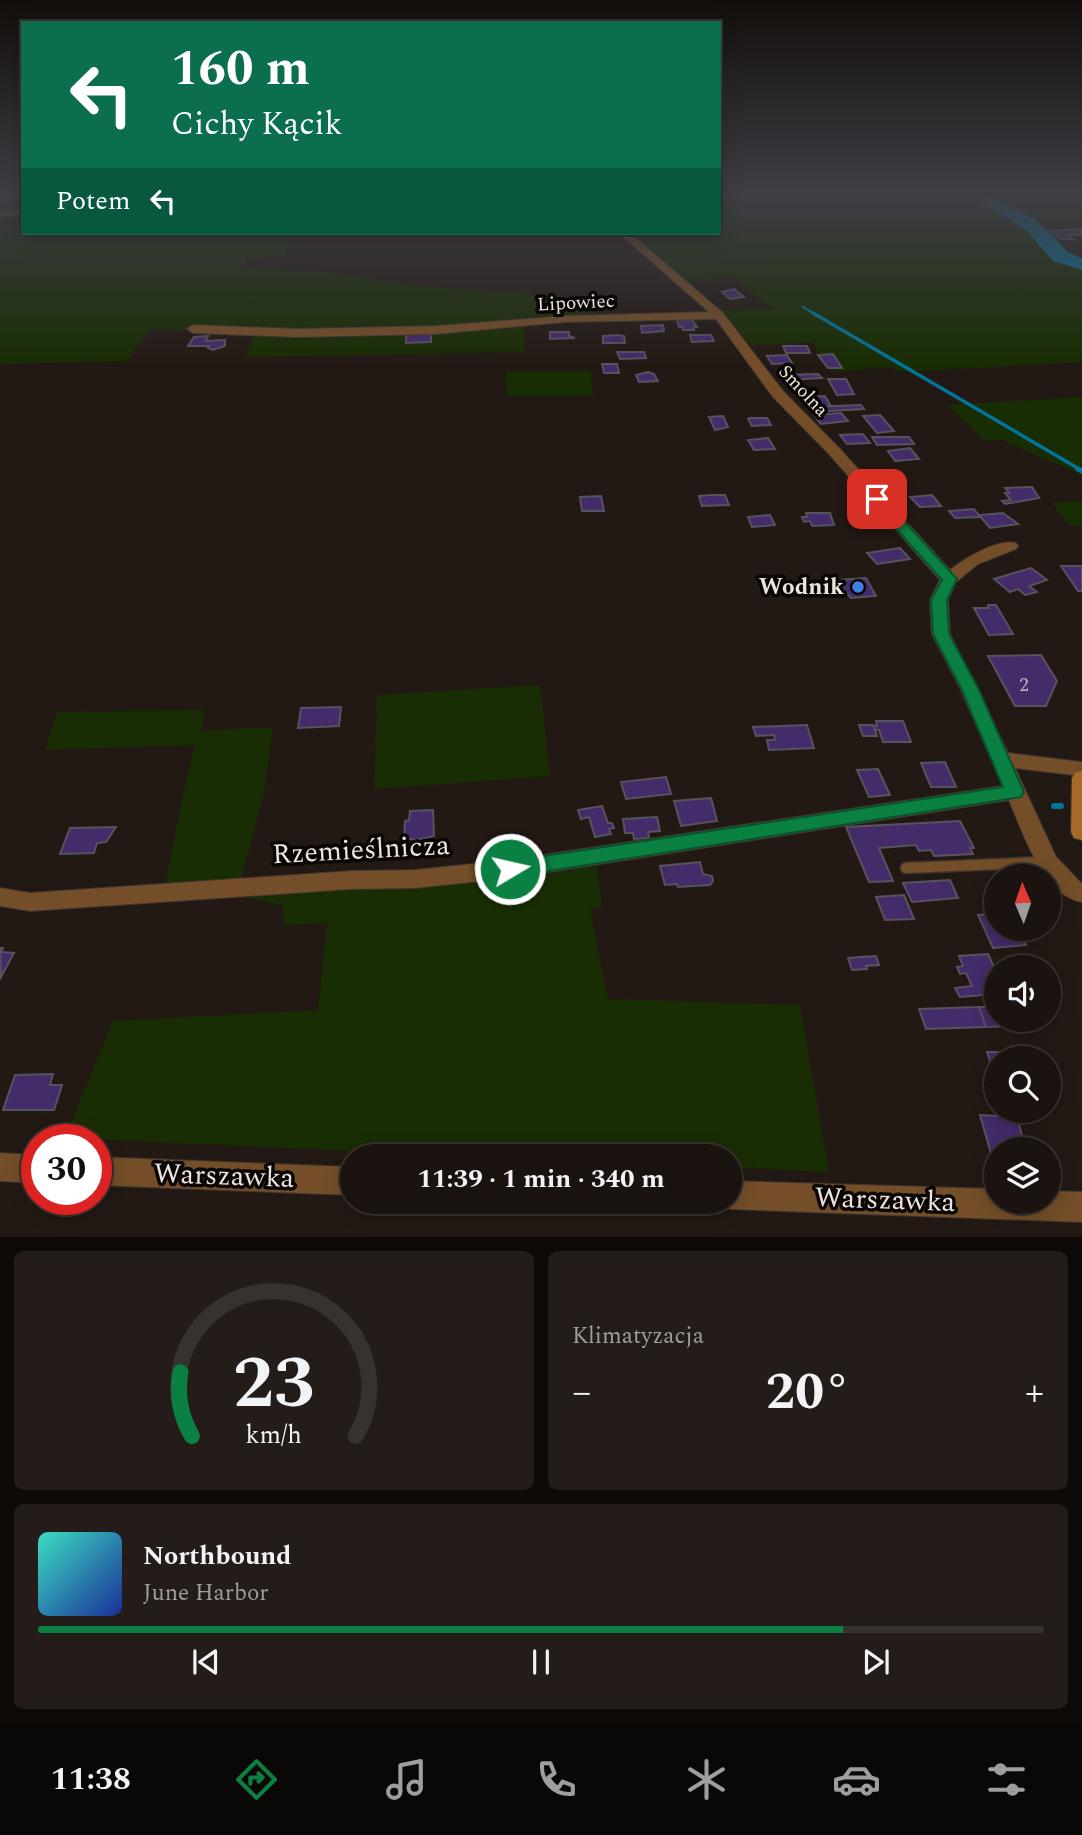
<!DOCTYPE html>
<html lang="pl">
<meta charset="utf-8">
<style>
:root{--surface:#1a130f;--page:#231c18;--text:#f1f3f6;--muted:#9f9e9e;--line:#38322f;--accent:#0b8043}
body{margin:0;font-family:Spectral,serif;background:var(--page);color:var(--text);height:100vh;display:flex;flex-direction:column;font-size:26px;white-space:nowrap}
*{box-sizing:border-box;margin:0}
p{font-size:23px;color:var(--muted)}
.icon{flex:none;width:38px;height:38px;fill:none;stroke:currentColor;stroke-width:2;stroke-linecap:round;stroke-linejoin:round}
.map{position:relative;height:1237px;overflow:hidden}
.side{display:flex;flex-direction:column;gap:14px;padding:14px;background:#0e0a08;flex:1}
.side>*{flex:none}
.hud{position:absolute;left:21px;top:21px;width:700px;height:214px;border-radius:0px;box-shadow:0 4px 18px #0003,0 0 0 2px var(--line);background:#0b6e4f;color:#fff;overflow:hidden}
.needle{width:46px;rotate:358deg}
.controls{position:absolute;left:984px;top:864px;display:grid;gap:14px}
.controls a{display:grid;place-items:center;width:77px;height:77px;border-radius:50%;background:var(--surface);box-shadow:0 4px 18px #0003,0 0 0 2px var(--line);font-size:35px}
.speed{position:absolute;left:21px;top:1124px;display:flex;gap:14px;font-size:35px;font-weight:700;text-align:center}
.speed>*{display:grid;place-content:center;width:91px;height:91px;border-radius:50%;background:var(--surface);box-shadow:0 4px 18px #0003,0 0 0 2px var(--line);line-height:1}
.speed .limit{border:10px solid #d22;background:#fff;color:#111}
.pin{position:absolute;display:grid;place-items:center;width:60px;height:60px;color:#fff;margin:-30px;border-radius:14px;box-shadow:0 4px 10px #0006}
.me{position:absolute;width:77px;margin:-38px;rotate:81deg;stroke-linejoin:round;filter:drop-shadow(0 0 5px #0008)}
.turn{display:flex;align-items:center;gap:24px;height:147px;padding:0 35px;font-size:32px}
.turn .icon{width:91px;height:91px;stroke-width:2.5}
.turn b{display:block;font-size:49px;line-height:60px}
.then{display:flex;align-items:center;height:66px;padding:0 35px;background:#0003;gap:14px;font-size:26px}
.big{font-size:52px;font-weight:700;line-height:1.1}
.side .card{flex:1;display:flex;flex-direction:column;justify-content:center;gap:10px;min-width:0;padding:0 24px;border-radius:10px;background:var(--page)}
.side .dial{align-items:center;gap:0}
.dial svg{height:182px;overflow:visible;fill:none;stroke:var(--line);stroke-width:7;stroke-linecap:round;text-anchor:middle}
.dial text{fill:var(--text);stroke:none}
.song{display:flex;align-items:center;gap:21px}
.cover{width:84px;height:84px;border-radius:10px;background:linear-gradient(135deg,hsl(170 70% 55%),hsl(230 70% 35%))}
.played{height:7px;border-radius:4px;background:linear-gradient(90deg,var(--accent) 80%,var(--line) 80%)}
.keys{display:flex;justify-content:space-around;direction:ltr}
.heat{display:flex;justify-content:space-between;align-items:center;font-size:38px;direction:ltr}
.side .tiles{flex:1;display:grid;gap:14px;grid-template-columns:1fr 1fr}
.card:last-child{grid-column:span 2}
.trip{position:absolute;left:340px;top:1144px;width:402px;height:70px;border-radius:35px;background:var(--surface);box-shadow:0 4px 18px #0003,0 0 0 2px var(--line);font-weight:700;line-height:70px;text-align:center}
.tabs{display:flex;height:112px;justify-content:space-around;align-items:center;background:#0a0806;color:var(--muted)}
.tabs .icon{width:49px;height:49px}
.tabs .selected{color:var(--accent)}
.tabs b{font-size:32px;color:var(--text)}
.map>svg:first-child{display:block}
.green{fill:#192d04}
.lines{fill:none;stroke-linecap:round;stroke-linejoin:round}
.stream-far3{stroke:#01749b;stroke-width:2.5}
.stream-far2{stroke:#01749b;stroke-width:3.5}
.stream-far1{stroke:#01749b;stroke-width:5}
.stream{stroke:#01749b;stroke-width:6}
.river{fill:#01749b;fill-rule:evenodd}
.building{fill:#442b6a;stroke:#56525e;stroke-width:2}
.service-far1-casing{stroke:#3f3530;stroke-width:7}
.service-casing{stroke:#3f3530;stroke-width:13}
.minor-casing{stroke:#3f3530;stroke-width:2}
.secondary-casing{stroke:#3f3530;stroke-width:2}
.service-far1{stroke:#744e28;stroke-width:5}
.service{stroke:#744e28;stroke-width:10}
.minor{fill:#744e28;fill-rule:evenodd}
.secondary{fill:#a76927;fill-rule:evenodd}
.route{fill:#0b8043;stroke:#07532c;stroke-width:2}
.shop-dot{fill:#3f7fe0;stroke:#090604;stroke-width:2.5}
.labels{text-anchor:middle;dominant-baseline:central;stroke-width:7;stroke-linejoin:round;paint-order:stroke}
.far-street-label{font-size:19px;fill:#eae3df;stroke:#090604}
.number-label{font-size:19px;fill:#c0b5c2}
.poi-label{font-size:23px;font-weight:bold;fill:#eae3df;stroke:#090604;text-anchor:end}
.near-street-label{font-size:28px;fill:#eae3df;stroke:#090604}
</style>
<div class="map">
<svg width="1082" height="1237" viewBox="0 0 1082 1237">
<rect width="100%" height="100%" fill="#231914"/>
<g class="green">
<path d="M719,192h363v27l-46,5 29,22 7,12 10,3v101l-184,10 -6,-5 -61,5 -18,-30 -64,3 -21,-28 -9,-7 54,-1 -42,-33 -44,6 -56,-49h88z"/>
<path d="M23,228v5h304l-38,2 -3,21 -41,1v11l80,4 95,14 143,10 -2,12 69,8c-147,10 -292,16 -439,11l-4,4 -36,-2 -24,32 -127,3v-135z"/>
<path d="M525,327l-2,25 -278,5 9,-22 188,-3z"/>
<path d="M506,371h85l2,25h-86z"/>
<path d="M1082,397v78l-80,-35 -17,1 -38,-36z"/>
<path d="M1082,501v25h-12l-18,-23z"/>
<path d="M540,685l10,91 -176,13 3,-94z"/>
<path d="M204,710l-2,21 71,-4 -9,66 -23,86 -75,4 15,-80 14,-58 -150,5 12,-38z"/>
<path d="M597,866l5,42 -12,1 18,90 192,6 29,167 -99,-5v-10h-241l-424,-19 48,-117 205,-11 9,-87 -42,2 -3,-20 -42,-9 186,-11z"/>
</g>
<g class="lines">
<path class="stream-far3" d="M803,307l13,8"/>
<path class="stream-far2" d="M813,313l268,157"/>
<path class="stream-far1" d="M1078,469l4,2"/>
<path class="stream" d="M1054,806h7"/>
<path class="river" d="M965,192c29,-2 62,20 83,39 16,14 13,20 34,27v12l-29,-9 -26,-30z"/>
</g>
<g class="building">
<path d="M1082,229v6h-15l5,4h-10l-12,-8z"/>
<path d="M734,289l10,8 -14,2 -8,-7z"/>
<path d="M677,320h15l5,7h-3v3h-11l-1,-3h-3z"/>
<path d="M663,325l1,6 -22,2 -1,-7z"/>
<path d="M550,332h19v4l6,2 -25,1z"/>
<path d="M406,334h25v8l-25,1z"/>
<path d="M618,335l6,1 1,7h-22v-7z"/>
<path d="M690,335h21l3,6 -22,1z"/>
<path d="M208,336l-2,5 19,-1v6l-12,4 -5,-2 1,-2h-21l6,-9z"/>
<path d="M783,346h24l3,7h-24z"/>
<path d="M617,352h27l2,6 -26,1z"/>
<path d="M833,354l9,14h-14l-10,-13z"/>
<path d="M787,355l5,8 -20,1 -5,-8z"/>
<path d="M602,364h15l2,9h-15z"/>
<path d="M648,372l6,2 4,7 -19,1 -3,-7z"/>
<path d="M818,374l4,4 -32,2 -3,-5z"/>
<path d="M828,379h18l8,15 -17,1z"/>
<path d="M825,396l6,10 -21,1 -5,-10z"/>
<path d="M861,405l3,4 -52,3 -3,-5z"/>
<path d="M841,413l7,8 -27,3 -7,-9z"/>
<path d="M880,415l14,16 -17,2 -14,-17z"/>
<path d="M723,416l5,11 -13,3 -6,-13z"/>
<path d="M750,418h17l4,7 -19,1 -4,-7z"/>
<path d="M863,434l7,9 -23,1 -7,-9z"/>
<path d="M872,437h37l5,7 -37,1z"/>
<path d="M768,438l7,11 -21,1 -6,-10z"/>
<path d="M910,448l9,11 -24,2 -7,-10z"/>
<path d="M1032,487l7,11 -34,6 -3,-3 9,-1 -6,-7h4l-4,-5z"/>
<path d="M711,495h14l4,10 -27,1 -3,-10z"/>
<path d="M932,495l9,11 -21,1 -10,-10z"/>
<path d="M601,496l3,15h-22l-2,-14z"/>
<path d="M974,509l6,8 -25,1 -6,-7z"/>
<path d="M806,513h24l4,12 -22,1 -2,-5 -6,1 -2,-5h5z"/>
<path d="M1003,513l15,11 -28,4 -11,-13z"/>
<path d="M770,515l5,10 -23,2 -4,-10z"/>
<path d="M900,548l10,11 -33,5 -10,-11z"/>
<path d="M1061,566h21v25h-4z"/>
<path d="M1031,568l16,12 -18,6 8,6 -12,3 -7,-6 -8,3 -16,-13z"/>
<path d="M866,578l10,18 -25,2 -10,-11h3l-4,-7z"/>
<path d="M988,605h8l17,29 -24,1 -15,-27h15z"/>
<path d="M1041,655l16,26 -11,25h-31l-27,-50z"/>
<path d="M341,707l-2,19 -41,2 3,-20z"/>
<path d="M876,721h27l8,21h-28l-4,-12h-5l-1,-4h4z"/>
<path d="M807,725l7,23 -45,2 -2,-10h8l-1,-5 -18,1 -3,-9z"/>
<path d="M859,725h14l4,11h-14z"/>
<path d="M945,762l11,25h-25l-10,-24z"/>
<path d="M878,769l12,26 -21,2 -12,-27z"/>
<path d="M666,777l5,17 -45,5 -5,-17z"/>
<path d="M711,798l6,23 -36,5 -7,-25z"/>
<path d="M602,806l6,17h4l2,5 -5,1 2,5 -16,3 -6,-20 -8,2 -3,-9z"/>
<path d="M433,810l1,26 -18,4 -12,-2 1,-17 4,-1 1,-9z"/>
<path d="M657,817l3,14 -12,1 1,6 -15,1 -1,-6h-8l-2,-14z"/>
<path d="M960,821l14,27h-4l3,6 -39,2 -3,-6 -12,1 -3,-6 -37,3 14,33 -24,1 -23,-55z"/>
<path d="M116,827l-10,15 -9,1 -3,10 -34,1 10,-26z"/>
<path d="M700,862l3,12 9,2 1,5 -3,4 -32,2 -1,-3 -12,1 -5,-19z"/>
<path d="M950,880l8,18 -46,4 -9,-19z"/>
<path d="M904,895l10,24 -29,1 -9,-23z"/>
<path d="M994,914l2,15h22l8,16 -33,3 -15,-33z"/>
<path d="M0,948h3l-2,4 13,1 -13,24z"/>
<path d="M988,954l8,17v23l-36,3 -5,-9 17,-2 -6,-13 -6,1 -3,-7 6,-1 -4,-10z"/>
<path d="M876,956l3,9 -13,1 1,3 -15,1 -4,-12z"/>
<path d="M979,1007l7,20 -60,2 -7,-20z"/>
<path d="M979,1007h17v13h23l3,6 -36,1z"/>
<path d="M987,1052h47l3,7h-41v19z"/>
<path d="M53,1074l-3,11h12l-8,25h-51l12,-35z"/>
<path d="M980,1115l37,2 9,33h-30v21z"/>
</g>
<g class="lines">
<g class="service-far1-casing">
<path id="service-far1" d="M0,214l23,-1"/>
</g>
<g class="service-casing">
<path id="service" d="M906,868l141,-6"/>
</g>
<g class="minor-casing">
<g id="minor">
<path d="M619,233h11l93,80 60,78 56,57 111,122c14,-11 48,-32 66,-27l2,3 -2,3 -38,15 -22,18 -8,18 2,34 58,119 74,9v14l-67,-8 41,89 26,27v18c-39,-6 -59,-69 -73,-102l-499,78 -95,10 -64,1 -321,22 -30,-5v-18l30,5 321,-22 64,-1 95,-10 493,-74 -42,-96 -29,-56 -2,-34 10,-20 -111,-126 -56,-57 -57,-78 -151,3 -129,12 -139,3 -104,-4 -6,-4 6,-4 104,4 139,-3 129,-10 144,-4z"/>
<path d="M0,1153l37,2v28l-37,-2z"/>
<path d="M96,1157l256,10v28l-256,-10z"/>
<path d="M730,1181l266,8v13h52v-11l34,1v30l-352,-13 -11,-7h11z"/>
</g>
</g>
<g class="secondary-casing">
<path id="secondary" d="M1082,771v69l-8,-2 -3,-6 1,-54 3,-5z"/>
</g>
<use href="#service-far1" class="service-far1"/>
<use href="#service" class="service"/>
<use href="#minor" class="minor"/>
<use href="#secondary" class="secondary"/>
</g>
<linearGradient id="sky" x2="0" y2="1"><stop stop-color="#130e0b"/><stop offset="0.53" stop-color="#3f3e45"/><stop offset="1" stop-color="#3f3e45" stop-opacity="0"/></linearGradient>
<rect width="1082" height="365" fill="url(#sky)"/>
<path class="route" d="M877,495l5,2 75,82 -10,21 2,34 30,56 45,102 -3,5 -511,80 -7,-2 -3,-6 3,-6 7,-2 493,-74 -41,-97 -29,-56 -2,-34 11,-20 -70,-78v-5z"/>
<circle class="shop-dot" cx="858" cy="587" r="7"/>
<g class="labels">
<g class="far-street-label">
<text transform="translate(576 303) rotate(-3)">Lipowiec</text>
<text transform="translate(803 391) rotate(47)">Smolna</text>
</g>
<g class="number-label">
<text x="1024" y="685">2</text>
</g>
<g class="poi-label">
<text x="844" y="587">Wodnik</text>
</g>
<g class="near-street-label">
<text transform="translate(361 850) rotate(-3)">Rzemieślnicza</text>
<text transform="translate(224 1176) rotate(2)">Warszawka</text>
<text transform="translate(885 1200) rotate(2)">Warszawka</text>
</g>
</g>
</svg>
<div class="controls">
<a><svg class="needle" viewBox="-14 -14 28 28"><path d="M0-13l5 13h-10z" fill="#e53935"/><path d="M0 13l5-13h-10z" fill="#9f9e9e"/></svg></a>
<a><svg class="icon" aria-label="sound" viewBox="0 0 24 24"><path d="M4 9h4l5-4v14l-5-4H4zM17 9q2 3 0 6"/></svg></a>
<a><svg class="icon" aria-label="search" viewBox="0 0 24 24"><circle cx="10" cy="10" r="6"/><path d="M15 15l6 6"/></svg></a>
<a><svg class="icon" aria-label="layers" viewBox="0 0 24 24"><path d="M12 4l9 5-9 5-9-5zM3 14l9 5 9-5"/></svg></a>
</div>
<div class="speed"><div class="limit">30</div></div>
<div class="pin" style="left:877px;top:499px;background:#d93025"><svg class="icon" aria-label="arrive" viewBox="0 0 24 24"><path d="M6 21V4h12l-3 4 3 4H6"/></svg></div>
<svg class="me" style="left:510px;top:869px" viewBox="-20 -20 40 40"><circle r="17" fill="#0b8043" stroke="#fff" stroke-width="3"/><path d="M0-11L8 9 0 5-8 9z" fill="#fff"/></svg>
<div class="trip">11:39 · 1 min · 340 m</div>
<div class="hud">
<div class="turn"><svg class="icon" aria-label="left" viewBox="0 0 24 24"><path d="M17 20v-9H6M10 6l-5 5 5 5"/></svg><div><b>160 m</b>Cichy Kącik</div></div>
<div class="then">Potem<svg class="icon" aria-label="left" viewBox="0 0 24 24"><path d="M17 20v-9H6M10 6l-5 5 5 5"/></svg></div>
</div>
</div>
<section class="side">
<div class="tiles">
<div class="card dial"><svg viewBox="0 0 100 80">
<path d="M14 69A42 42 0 1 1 86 69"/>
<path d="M14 69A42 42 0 0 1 9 41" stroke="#0b8043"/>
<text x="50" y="56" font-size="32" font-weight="700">23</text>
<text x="50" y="72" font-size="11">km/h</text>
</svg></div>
<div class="card"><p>Klimatyzacja</p>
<div class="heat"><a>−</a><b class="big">20°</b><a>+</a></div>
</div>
<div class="card">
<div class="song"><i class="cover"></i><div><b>Northbound</b><p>June Harbor</p></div></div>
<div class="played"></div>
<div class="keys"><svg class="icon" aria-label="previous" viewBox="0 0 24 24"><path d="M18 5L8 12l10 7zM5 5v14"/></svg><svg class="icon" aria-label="pause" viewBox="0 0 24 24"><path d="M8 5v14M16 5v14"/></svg><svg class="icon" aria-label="next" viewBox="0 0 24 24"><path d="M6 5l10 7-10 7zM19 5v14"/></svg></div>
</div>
</div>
</section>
<nav class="tabs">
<b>11:38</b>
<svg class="icon selected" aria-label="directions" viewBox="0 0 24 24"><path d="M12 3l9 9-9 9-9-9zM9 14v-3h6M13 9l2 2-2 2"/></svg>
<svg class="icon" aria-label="music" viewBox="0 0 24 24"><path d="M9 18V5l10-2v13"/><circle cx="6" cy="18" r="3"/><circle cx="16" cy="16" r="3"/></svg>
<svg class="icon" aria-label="phone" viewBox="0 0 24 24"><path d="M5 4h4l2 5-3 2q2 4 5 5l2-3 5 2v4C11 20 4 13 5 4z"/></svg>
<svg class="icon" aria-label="climate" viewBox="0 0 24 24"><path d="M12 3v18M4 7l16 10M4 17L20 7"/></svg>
<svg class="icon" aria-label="car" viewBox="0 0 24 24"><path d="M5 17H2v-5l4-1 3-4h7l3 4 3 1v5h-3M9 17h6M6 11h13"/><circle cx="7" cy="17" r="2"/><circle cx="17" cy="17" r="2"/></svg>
<svg class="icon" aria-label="filters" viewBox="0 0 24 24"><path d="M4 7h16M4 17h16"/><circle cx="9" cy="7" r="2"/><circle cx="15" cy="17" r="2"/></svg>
</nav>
